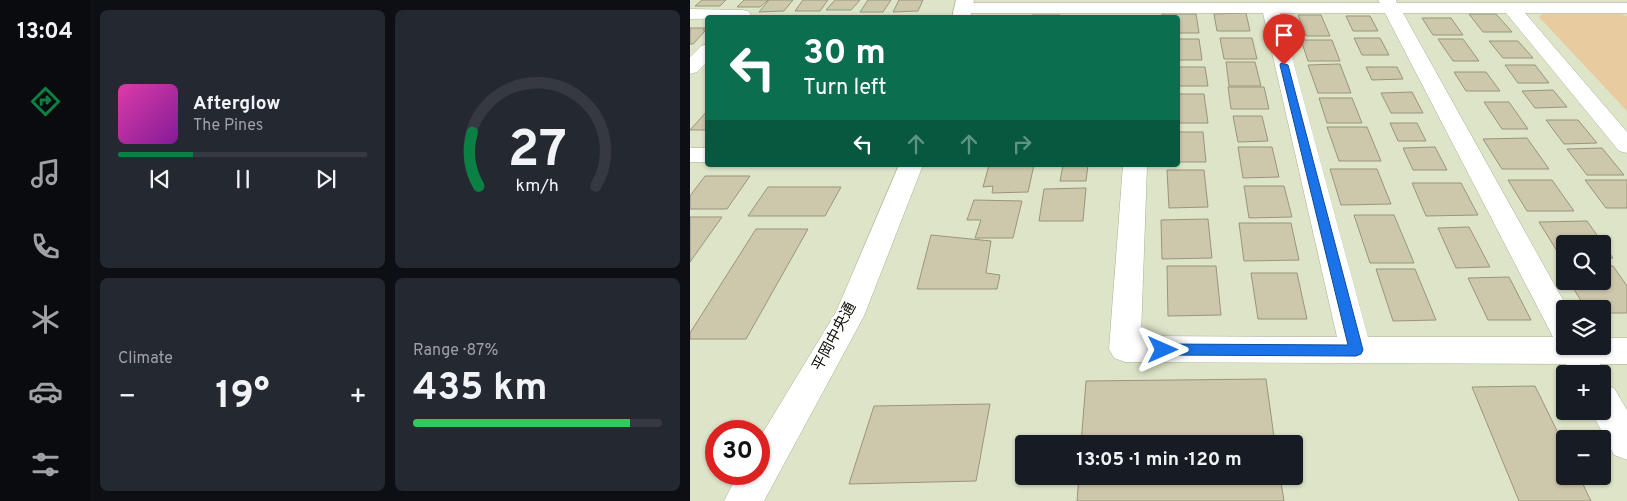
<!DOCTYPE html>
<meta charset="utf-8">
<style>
:root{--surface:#171b24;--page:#242831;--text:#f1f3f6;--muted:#9ea1a6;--line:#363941;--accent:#0b8043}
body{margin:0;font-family:Overpass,"Noto Sans JP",sans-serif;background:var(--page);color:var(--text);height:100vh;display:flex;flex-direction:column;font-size:19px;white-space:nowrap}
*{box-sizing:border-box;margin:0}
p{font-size:16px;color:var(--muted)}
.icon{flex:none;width:28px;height:28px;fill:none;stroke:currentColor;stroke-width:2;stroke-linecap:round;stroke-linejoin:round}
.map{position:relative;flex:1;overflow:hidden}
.sheet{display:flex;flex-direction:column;gap:10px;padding:10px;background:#0d0f14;width:600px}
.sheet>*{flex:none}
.guide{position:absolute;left:15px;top:15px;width:475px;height:152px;border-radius:5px;box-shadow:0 1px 4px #0004;background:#0b6e4f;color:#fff;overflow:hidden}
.fabs{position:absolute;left:866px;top:235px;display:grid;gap:10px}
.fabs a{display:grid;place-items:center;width:55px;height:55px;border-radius:5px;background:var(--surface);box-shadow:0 1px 4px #0004;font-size:25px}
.speed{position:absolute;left:15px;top:420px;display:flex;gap:10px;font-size:25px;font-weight:700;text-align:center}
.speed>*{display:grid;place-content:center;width:65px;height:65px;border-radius:50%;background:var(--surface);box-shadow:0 1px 4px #0004;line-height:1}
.speed .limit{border:8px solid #d22;background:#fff;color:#111}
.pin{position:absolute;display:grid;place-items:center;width:42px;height:42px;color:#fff;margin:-51px -21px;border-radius:50% 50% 50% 0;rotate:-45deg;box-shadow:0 0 5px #0007}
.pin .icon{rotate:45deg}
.me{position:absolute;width:55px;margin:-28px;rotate:90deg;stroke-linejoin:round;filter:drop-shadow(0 0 4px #0008)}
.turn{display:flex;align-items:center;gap:18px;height:105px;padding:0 15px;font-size:22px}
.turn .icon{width:65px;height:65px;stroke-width:2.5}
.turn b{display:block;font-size:35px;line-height:42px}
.lanes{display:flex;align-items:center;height:48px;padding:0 15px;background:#0003;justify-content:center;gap:25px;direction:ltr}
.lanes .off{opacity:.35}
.big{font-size:38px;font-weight:700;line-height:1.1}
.sheet .card{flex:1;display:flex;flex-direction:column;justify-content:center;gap:8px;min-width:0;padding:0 18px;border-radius:8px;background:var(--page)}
.sheet .dial{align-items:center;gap:0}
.dial svg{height:130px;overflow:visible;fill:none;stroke:var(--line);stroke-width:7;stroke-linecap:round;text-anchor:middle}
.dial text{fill:var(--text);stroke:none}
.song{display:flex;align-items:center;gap:15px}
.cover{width:60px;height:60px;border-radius:8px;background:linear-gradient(135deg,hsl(320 70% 55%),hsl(290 70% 35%))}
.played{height:5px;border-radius:2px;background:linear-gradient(90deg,var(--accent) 30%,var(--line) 30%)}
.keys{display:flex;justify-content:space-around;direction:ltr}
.heat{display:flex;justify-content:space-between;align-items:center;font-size:28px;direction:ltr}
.charge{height:8px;border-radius:4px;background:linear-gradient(90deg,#34c759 87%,var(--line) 0)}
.sheet .tiles{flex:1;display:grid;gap:10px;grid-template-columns:repeat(2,1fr)}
.trip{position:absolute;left:325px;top:435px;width:288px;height:50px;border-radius:5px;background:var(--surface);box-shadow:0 1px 4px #0004;font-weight:700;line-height:50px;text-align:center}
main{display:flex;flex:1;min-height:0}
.menu{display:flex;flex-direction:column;width:90px;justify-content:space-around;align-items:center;background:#090b0e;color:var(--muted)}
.menu .icon{width:35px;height:35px}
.menu .selected{color:var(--accent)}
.menu b{font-size:22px;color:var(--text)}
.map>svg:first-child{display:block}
.green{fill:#e8cca0}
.building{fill:#cdc8ac;stroke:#9a957b}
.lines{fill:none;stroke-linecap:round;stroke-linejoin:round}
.minor-casing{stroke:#a9b095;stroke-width:1}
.tertiary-casing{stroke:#a9b095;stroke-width:1}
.minor{fill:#fff;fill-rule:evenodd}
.tertiary{fill:#fff;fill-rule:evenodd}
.route{fill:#1a73e8;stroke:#114b97}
.labels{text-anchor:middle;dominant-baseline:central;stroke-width:5;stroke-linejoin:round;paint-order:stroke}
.street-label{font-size:15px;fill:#0c0e05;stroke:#fff}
</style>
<main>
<nav class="menu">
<b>13:04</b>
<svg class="icon selected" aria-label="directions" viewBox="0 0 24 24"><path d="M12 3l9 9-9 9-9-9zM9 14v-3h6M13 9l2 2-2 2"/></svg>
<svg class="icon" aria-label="music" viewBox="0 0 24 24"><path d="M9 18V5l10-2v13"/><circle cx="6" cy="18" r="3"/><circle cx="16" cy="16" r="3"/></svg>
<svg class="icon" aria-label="phone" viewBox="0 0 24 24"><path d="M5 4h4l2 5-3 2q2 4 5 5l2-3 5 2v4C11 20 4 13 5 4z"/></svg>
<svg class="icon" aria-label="climate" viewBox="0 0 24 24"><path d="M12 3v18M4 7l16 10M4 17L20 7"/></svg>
<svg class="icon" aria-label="car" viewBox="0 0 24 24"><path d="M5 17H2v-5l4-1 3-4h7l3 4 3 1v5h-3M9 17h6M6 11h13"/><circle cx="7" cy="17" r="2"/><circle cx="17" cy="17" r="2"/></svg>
<svg class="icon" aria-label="filters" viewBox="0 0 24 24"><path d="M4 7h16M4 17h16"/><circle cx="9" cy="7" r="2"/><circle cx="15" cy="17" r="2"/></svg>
</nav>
<section class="sheet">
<div class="tiles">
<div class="card">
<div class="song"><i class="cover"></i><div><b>Afterglow</b><p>The Pines</p></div></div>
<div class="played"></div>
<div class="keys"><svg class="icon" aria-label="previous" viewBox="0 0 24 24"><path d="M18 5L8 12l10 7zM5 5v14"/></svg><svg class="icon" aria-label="pause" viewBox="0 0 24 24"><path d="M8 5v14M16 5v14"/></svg><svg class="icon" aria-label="next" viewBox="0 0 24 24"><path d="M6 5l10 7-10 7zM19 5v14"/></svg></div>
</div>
<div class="card dial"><svg viewBox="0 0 100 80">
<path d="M14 69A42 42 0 1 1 86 69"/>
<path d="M14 69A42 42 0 0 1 10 36" stroke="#0b8043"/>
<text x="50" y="56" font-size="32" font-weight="700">27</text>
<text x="50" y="72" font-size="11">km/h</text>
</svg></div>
<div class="card"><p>Climate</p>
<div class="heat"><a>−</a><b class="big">19°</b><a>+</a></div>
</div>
<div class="card"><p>Range · 87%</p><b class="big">435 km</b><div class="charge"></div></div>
</div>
</section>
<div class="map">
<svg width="937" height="501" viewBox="0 0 937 501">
<rect width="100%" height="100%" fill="#dde4c8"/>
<path class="green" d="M852,14h78l7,2v95l-88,-94z"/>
<g class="building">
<path d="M12,0h24l-6,6h-25z"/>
<path d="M54,0h24l-8,7h-23z"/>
<path d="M79,0h24l-9,11 -25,1z"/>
<path d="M113,0h25l-8,11h-25z"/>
<path d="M145,0h25l-9,10h-25z"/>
<path d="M178,0h23l-8,12h-23z"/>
<path d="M209,0h24l-5,11 -25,1z"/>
<path d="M556,13l4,18h-33l-3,-17z"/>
<path d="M472,14h34l3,19h-21v-15h-16z"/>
<path d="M779,14h27l16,18h-29z"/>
<path d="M342,15h28l-1,3h-28z"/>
<path d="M608,15h23l9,21h-24z"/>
<path d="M656,16h24l8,15h-25z"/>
<path d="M732,18h29l12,17h-30z"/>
<path d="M0,28h15l-2,2h3l-13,14h-3z"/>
<path d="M530,38h32l5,21h-33z"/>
<path d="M664,38h26l9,17h-27z"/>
<path d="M488,39h21l3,21h-24z"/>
<path d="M748,39h25l16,22h-26z"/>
<path d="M611,40h31l8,21h-32z"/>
<path d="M799,41h29l15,17h-30z"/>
<path d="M536,62h29l6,24h-32z"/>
<path d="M650,64l11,29h-33l-10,-28z"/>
<path d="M815,65h30l14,18h-31z"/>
<path d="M488,67h27l3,19h-30z"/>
<path d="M676,67h31l6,12 -31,1z"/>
<path d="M764,72h32l14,19h-34z"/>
<path d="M538,87h36l5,22h-38z"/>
<path d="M863,90l14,17 -32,1 -13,-17z"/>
<path d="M722,92l11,21h-32l-10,-20z"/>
<path d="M488,94h26l4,29h-30z"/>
<path d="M629,98h33l10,25h-35z"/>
<path d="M794,102h25l19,27h-26z"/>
<path d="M18,110v20h-18z"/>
<path d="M543,116h29l6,25 -30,1z"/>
<path d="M856,120h32l19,23 -33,1z"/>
<path d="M700,123h27l9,18h-28z"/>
<path d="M637,127h40l14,34h-42z"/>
<path d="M488,132h25l3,30h-28z"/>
<path d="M837,138l22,31h-47l-19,-30z"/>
<path d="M548,147h34l7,30 -36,1z"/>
<path d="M745,147l12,23h-34l-10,-22z"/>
<path d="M912,148l22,27h-37l-20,-26z"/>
<path d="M299,165h45l-6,27 -36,1 1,-7 -10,1z"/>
<path d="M373,165h25l-2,16h-26z"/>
<path d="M640,169h47l14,35 -50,1z"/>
<path d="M477,170h37l4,37 -39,1z"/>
<path d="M15,176h45l-23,33h-37v-13z"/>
<path d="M818,180h44l22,31h-47z"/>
<path d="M895,180h42v28h-21z"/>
<path d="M722,183h49l17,32 -52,1z"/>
<path d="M554,186h40l8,31 -43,1z"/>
<path d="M78,187h73l-16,29h-77z"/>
<path d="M396,188l-3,33h-44l5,-32z"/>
<path d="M284,200l48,1 -9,37h-38l6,-18h-14z"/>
<path d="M664,215h40l20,48h-44z"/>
<path d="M0,217h32l-32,45z"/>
<path d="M518,219l4,39 -50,1 -1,-39z"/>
<path d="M897,221l26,37h-11v-14h-37v15h-3l-23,-37z"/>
<path d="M549,223h52l8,37 -55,1z"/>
<path d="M779,227l21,40 -34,1 -18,-40z"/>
<path d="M66,229h52l-62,110h-56v-6z"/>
<path d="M241,235l60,6 -5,32 14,2 -3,14h-80z"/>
<path d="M477,266h49l5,49 -53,1z"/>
<path d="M912,266h11l14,20v27h-25v-4h-16l-17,-28h33z"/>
<path d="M686,269h39l21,51 -43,1z"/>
<path d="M561,273h46l10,46h-49z"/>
<path d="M819,277l22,43h-43l-20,-42z"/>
<path d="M576,379l9,65h-194l5,-63z"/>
<path d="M845,386l30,61v29h14l12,25h-72l-47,-114z"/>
<path d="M300,404l-14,77 -127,3 25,-78z"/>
<path d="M389,476h201l4,25h-207z"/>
</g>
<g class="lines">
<g class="minor-casing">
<g id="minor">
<path d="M688,0h18l1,3h230v10h-102l102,119v21l-8,-2 -113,-138h-103l165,296h-3v37h37v-8h25v26h-27l4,10 -2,4v-4h-31l-5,-10 -441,-2 -11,-4 -5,-9 14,-184h24l-6,171 196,1 -74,-324h-299l-6,-1 -3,-4 3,-4 6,-1h416zM590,13h105l168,324h-185z"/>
<path d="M0,9l52,1 6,1 3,4 -2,3 -59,1z"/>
<path d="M18,44v17l-11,11 -7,2v-17l11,-11z"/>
<rect x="0" y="148" width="18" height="14"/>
<path d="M912,384l12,4 13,22v50l-13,-5 -23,-44h11z"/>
</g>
</g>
<g class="tertiary-casing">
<g id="tertiary">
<path d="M266,0h18l-4,18h-18z"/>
<path d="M209,165h24l-59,151 -100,185h-40l14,-27h21v-35l77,-127z"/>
</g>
</g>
<use href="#minor" class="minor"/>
<use href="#tertiary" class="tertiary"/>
</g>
<path class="route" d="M591,63l7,2 75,285 -2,4 -5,2 -193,-1 -4,-1 -2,-4 2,-4 4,-2 185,1 -68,-280z"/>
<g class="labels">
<g class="street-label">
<text transform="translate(145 337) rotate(-62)">平岡中央通</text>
</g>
</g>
</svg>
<div class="fabs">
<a><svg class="icon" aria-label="search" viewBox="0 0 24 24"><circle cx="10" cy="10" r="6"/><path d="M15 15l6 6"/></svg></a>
<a><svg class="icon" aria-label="layers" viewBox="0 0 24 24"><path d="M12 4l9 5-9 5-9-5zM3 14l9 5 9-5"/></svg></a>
<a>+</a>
<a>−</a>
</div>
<div class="speed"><div class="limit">30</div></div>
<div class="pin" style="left:594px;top:65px;background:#d93025"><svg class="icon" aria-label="arrive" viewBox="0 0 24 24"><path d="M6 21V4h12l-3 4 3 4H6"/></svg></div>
<svg class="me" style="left:473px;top:350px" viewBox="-20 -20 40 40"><path d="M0-17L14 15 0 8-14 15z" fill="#1a73e8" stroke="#fff" stroke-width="4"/></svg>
<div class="trip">13:05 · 1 min · 120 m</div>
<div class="guide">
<div class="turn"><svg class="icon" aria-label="left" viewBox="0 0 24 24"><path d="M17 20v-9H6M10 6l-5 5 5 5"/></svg><div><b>30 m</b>Turn left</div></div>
<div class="lanes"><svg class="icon" aria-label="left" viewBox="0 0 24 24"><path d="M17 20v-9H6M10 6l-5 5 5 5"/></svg><svg class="icon off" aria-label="ahead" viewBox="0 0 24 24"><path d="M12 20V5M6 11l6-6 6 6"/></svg><svg class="icon off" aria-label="ahead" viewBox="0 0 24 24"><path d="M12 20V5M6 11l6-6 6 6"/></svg><svg class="icon off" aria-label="right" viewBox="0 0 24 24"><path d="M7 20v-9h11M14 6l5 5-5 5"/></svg></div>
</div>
</div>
</main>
